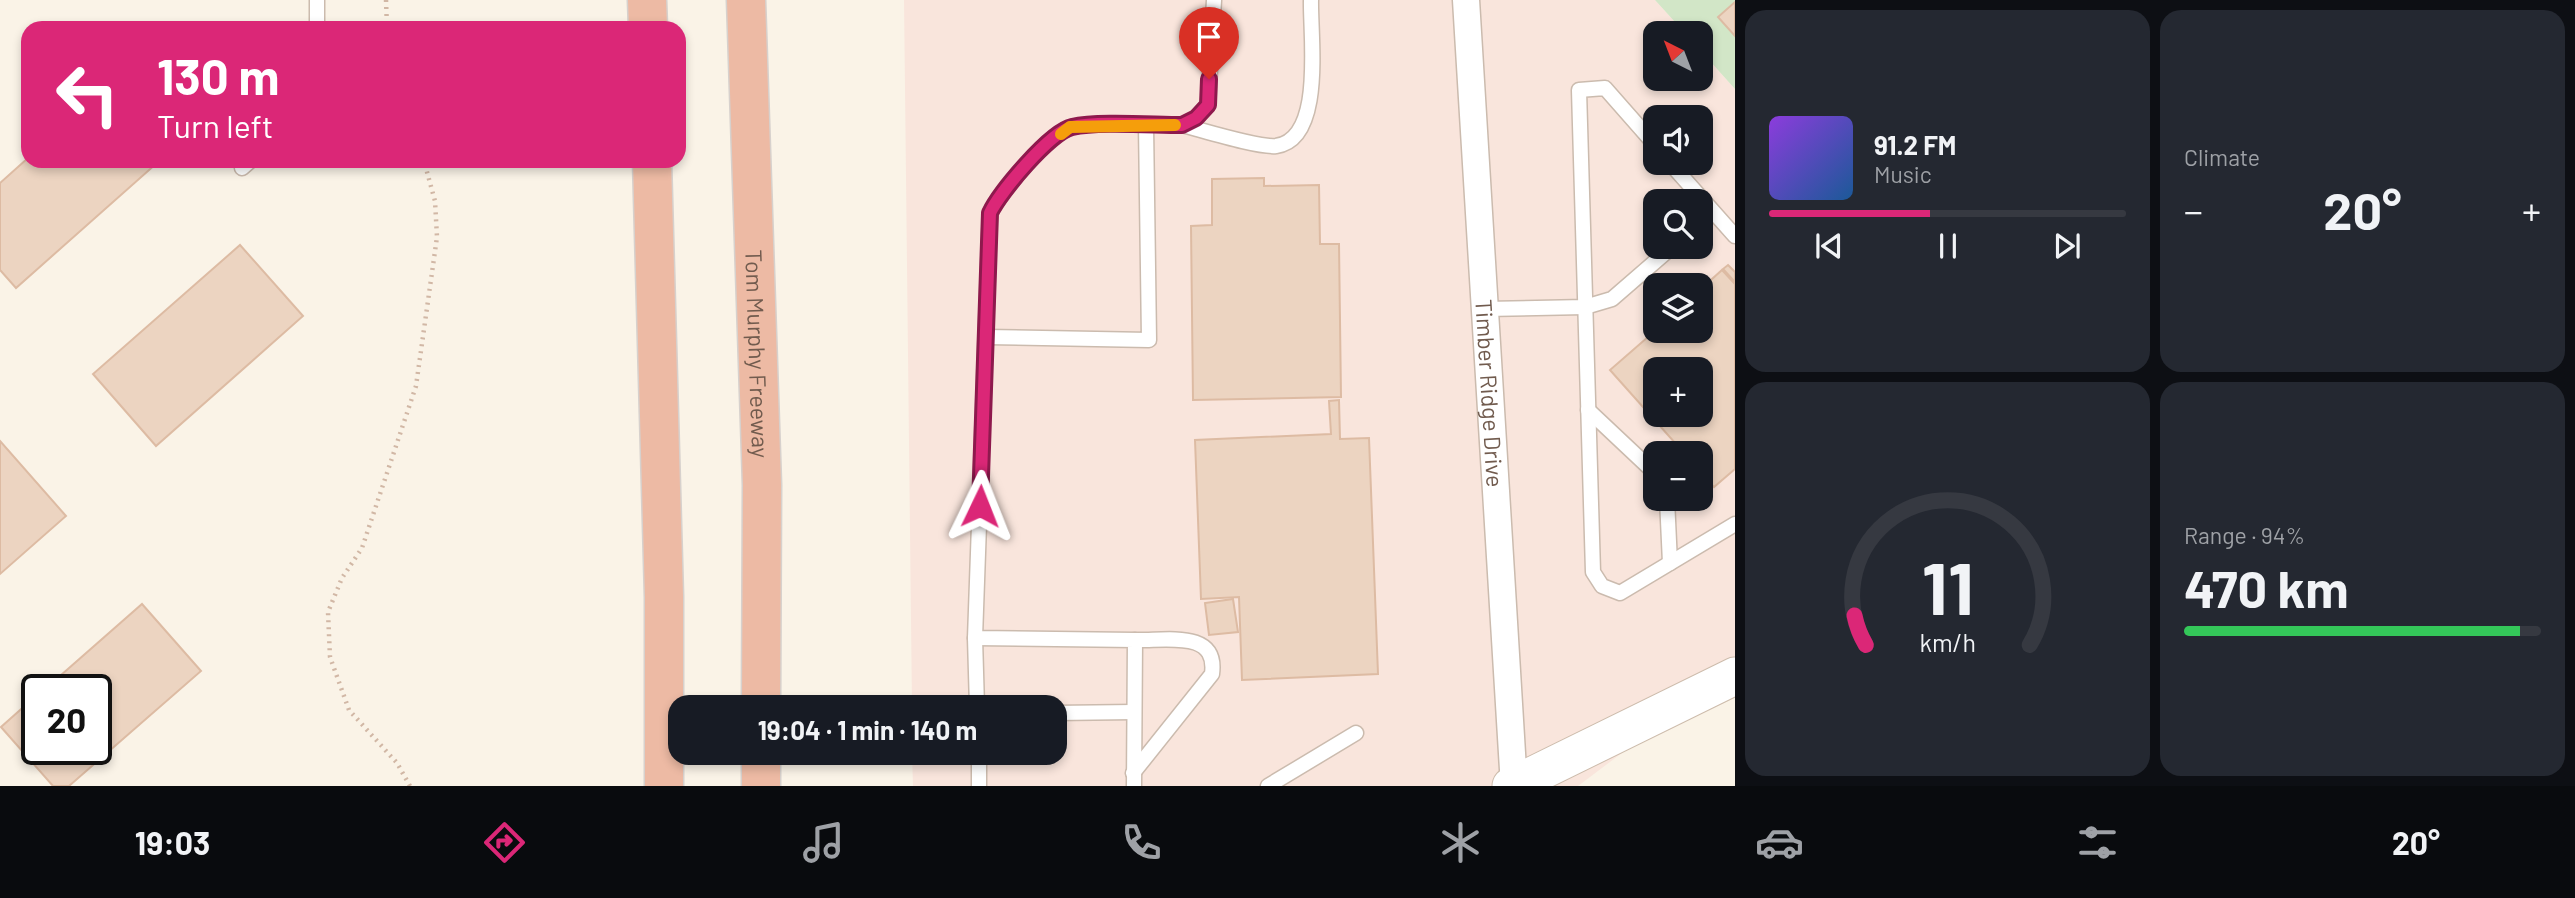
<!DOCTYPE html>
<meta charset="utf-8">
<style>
:root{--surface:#171b24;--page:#242831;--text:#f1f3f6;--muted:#9ea1a6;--line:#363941;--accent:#db2777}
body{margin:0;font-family:Barlow,sans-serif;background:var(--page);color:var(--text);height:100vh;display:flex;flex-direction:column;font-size:26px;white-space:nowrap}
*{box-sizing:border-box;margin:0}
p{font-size:23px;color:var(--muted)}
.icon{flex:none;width:38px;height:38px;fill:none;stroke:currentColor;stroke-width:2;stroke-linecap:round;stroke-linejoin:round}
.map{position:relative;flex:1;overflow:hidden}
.side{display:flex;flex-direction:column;gap:10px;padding:10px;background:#0d0f14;width:840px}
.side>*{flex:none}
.banner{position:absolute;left:21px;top:21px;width:665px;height:147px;border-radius:21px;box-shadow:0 4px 10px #0003;background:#db2777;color:#fff;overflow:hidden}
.needle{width:46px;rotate:318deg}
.fabs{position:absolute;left:1643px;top:21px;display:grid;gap:14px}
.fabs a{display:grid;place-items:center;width:70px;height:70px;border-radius:14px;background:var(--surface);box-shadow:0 4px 10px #0003;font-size:35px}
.speed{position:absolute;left:21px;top:674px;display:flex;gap:14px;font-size:35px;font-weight:700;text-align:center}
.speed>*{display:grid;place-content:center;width:91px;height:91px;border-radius:50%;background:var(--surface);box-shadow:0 4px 10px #0003;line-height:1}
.speed .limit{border:4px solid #111;border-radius:10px;background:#fff;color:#111}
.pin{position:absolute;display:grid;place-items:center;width:60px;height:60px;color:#fff;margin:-72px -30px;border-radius:50% 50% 50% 0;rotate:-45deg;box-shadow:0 0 7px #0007}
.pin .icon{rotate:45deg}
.me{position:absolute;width:77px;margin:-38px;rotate:2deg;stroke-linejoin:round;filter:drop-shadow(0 0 5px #0008)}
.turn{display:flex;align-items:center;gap:24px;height:147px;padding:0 21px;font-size:32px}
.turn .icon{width:91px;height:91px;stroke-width:2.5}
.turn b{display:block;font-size:49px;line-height:60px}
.big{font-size:52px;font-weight:700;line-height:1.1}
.side .tile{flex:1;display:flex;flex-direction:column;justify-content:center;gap:10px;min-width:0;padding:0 24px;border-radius:21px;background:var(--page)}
.side .dial{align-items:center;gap:0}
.dial svg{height:182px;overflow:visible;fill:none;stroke:var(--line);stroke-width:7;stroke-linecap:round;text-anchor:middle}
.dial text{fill:var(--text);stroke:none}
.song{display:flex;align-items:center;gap:21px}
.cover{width:84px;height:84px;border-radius:10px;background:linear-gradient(135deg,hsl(270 70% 55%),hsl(210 70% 35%))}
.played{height:7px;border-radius:4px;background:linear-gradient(90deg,var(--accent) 45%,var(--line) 45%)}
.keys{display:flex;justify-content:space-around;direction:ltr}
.heat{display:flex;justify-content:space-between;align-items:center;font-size:38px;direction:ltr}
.charge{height:10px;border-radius:5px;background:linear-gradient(90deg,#34c759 94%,var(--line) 0)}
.side .tiles{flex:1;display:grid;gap:10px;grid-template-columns:repeat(2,1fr)}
.trip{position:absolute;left:668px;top:695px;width:399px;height:70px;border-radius:21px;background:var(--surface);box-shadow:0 4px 10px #0003;font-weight:700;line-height:70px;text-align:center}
.tabs{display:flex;height:112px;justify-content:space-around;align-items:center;background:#090b0e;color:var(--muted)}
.tabs .icon{width:49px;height:49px}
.tabs .selected{color:var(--accent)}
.tabs b{font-size:32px;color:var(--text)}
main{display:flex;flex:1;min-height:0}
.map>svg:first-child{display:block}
.commercial{fill:#f9e5dc;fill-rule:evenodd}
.green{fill:#d2e6c7}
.building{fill:#ecd4c1;stroke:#ddbba3;stroke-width:2;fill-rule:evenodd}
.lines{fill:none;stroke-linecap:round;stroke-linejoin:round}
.lane-casing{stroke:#cbbbae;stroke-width:17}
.street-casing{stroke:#cbbbae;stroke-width:29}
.secondary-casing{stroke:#cdbcac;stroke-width:39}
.highway-casing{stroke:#d7d1cd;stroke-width:41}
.path{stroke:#d1b7a5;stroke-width:4.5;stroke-dasharray:2 5;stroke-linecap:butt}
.lane{stroke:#fff;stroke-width:14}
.street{stroke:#fff;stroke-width:26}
.secondary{stroke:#fff;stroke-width:37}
.highway{stroke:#edbaa4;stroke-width:38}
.route-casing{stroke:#8e194d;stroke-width:18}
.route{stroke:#db2777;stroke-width:12}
.slow{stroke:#f59e0b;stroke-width:12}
.labels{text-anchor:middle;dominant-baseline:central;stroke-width:6;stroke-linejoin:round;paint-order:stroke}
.street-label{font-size:23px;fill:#715b4e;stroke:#fdf7ed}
</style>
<main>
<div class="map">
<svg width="1735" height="786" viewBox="0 0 1735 786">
<rect width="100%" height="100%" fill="#faf3e7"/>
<path class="commercial" d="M904,0h751l30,33h-29v46h45v-28l34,38v579l-157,118h-665l-1,-33 143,-1v-45h-143zM1656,117h45v46h-45zM1656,201h45v46h-45zM1656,285h45v46h-45zM1656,369h45v46h-45zM1656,453h45v46h-45z"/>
<path class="green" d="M1655,0h80v89l-34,-38v-18h-16z"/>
<g class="building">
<path d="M1735,2v34l-17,-19z"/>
<path d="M28,158v3l129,2 -141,125 -16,-18v-87z"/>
<path d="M1264,178v8l55,-1 1,59h19l2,153 -148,3 -2,-174 21,-1v-46z"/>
<path d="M240,245l63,71 -147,130 -63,-72z"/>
<path d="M1728,265l7,7v10l-12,-13z"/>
<path d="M1722,270l13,14v185l-21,18 -13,-14v-20h-17l-74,-83 46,-40 45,1v-42zM1656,369h45v46h-45z"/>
<path d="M1339,400l1,39 29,-1 9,236 -136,6 -3,-83 -38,2 -6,-159 136,-6 -2,-33z"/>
<path d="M0,441l66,75 -66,58z"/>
<path d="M1233,599l5,33 -29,3 -4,-32z"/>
<path d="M142,604l59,67 -132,115h-16l-52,-59 36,-32v54h59v-59h-52z"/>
</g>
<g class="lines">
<g class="lane-casing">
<g id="lane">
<path d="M317,0v28"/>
<path d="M1182,125c20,5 77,23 94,21 49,-7 34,-110 35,-146"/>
<path d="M1656,146l-51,-58 -26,2 14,482 9,14 18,7 115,-69"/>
<path d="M1670,163l65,73"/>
<path d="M242,168l8,-7"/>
<path d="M1485,309l100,-2 27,-8 60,-52"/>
<path d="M986,337l163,3 -3,-215"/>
<path d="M1588,410l68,64"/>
<path d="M1667,499l3,64"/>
<path d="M975,638l2,69"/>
<path d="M1055,713l79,-1"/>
<path d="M979,752v34"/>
<path d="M1133,773l79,-99c6,-45 -47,-33 -77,-34"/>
<path d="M1134,786l1,-146 -160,-2 15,-425c10,-20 60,-81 82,-86 26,-6 80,-2 110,-2l14,-7 12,-13 6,-105"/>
<path d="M1268,786l88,-53"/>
</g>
</g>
<g class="street-casing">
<g id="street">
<path id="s1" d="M1466,0l48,786"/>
</g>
</g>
<g class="secondary-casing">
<path id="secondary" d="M1511,786l224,-110"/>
</g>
<g class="highway-casing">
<g id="highway">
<path d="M647,0l1,28"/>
<path id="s2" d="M746,0l16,485 -1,222"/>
<path d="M652,161l12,436v189"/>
<path d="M761,786v-34"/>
</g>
</g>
<g class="path">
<path d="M386,0l1,28"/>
<path d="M410,786l-13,-23 -48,-53 -19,-53 -2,-45 14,-34 20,-30 54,-162 21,-149 -2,-36 -11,-40"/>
</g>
<use href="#lane" class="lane"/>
<use href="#street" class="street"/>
<use href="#secondary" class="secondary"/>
<use href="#highway" class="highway"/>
</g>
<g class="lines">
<g class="route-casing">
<path id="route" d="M980,506l10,-293c10,-21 60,-81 82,-86 26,-6 81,-2 110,-2l14,-7 12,-13 1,-26"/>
</g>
<use href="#route" class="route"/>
<path class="slow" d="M1061,134l9,-7 105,-2"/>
</g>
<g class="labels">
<g class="street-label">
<text stroke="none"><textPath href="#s2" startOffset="354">Tom Murphy Freeway</textPath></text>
<text stroke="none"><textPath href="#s1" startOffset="394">Timber Ridge Drive</textPath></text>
</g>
</g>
</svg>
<div class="fabs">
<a><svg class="needle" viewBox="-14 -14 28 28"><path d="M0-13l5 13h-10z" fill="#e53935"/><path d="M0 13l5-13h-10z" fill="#9ea1a6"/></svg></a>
<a><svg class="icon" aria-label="sound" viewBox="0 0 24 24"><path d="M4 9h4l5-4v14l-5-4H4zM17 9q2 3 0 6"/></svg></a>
<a><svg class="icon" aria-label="search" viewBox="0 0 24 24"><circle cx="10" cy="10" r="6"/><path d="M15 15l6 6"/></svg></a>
<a><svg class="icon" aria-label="layers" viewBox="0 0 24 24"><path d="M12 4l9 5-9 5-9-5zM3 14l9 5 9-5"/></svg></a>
<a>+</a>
<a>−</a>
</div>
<div class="speed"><div class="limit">20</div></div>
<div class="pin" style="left:1209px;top:79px;background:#d93025"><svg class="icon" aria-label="arrive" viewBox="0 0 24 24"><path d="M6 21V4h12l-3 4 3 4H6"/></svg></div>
<svg class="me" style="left:980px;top:506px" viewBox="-20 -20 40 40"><path d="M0-17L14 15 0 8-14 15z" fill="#db2777" stroke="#fff" stroke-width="4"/></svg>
<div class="trip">19:04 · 1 min · 140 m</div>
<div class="banner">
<div class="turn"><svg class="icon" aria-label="left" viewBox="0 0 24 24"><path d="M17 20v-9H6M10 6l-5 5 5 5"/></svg><div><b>130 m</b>Turn left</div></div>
</div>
</div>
<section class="side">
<div class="tiles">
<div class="tile">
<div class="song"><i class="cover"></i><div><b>91.2 FM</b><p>Music</p></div></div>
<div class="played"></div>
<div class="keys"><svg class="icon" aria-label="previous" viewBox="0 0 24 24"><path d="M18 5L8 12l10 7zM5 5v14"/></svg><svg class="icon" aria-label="pause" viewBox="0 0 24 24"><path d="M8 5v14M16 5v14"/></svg><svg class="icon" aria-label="next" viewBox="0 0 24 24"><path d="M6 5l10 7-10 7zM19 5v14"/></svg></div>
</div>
<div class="tile"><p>Climate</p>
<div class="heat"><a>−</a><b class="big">20°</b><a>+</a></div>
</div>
<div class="tile dial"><svg viewBox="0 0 100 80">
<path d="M14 69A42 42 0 1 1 86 69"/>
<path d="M14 69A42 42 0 0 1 9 56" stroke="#db2777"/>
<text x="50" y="56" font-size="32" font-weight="700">11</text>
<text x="50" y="72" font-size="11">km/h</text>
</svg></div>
<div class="tile"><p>Range · 94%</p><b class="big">470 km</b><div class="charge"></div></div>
</div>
</section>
</main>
<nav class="tabs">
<b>19:03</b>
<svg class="icon selected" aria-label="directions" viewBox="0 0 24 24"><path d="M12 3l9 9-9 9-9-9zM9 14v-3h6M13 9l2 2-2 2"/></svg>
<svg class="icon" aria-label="music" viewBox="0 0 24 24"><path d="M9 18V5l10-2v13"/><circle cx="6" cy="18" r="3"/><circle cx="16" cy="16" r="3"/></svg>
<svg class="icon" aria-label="phone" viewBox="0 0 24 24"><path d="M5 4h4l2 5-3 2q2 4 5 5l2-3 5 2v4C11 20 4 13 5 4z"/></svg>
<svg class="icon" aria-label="climate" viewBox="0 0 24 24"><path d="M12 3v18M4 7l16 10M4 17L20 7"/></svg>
<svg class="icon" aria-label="car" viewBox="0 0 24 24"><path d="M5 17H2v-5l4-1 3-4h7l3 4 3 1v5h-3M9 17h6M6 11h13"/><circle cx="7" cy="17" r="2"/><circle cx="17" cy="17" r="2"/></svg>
<svg class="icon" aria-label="filters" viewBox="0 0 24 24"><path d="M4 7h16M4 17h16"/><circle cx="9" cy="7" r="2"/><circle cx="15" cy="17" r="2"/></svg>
<b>20°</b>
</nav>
